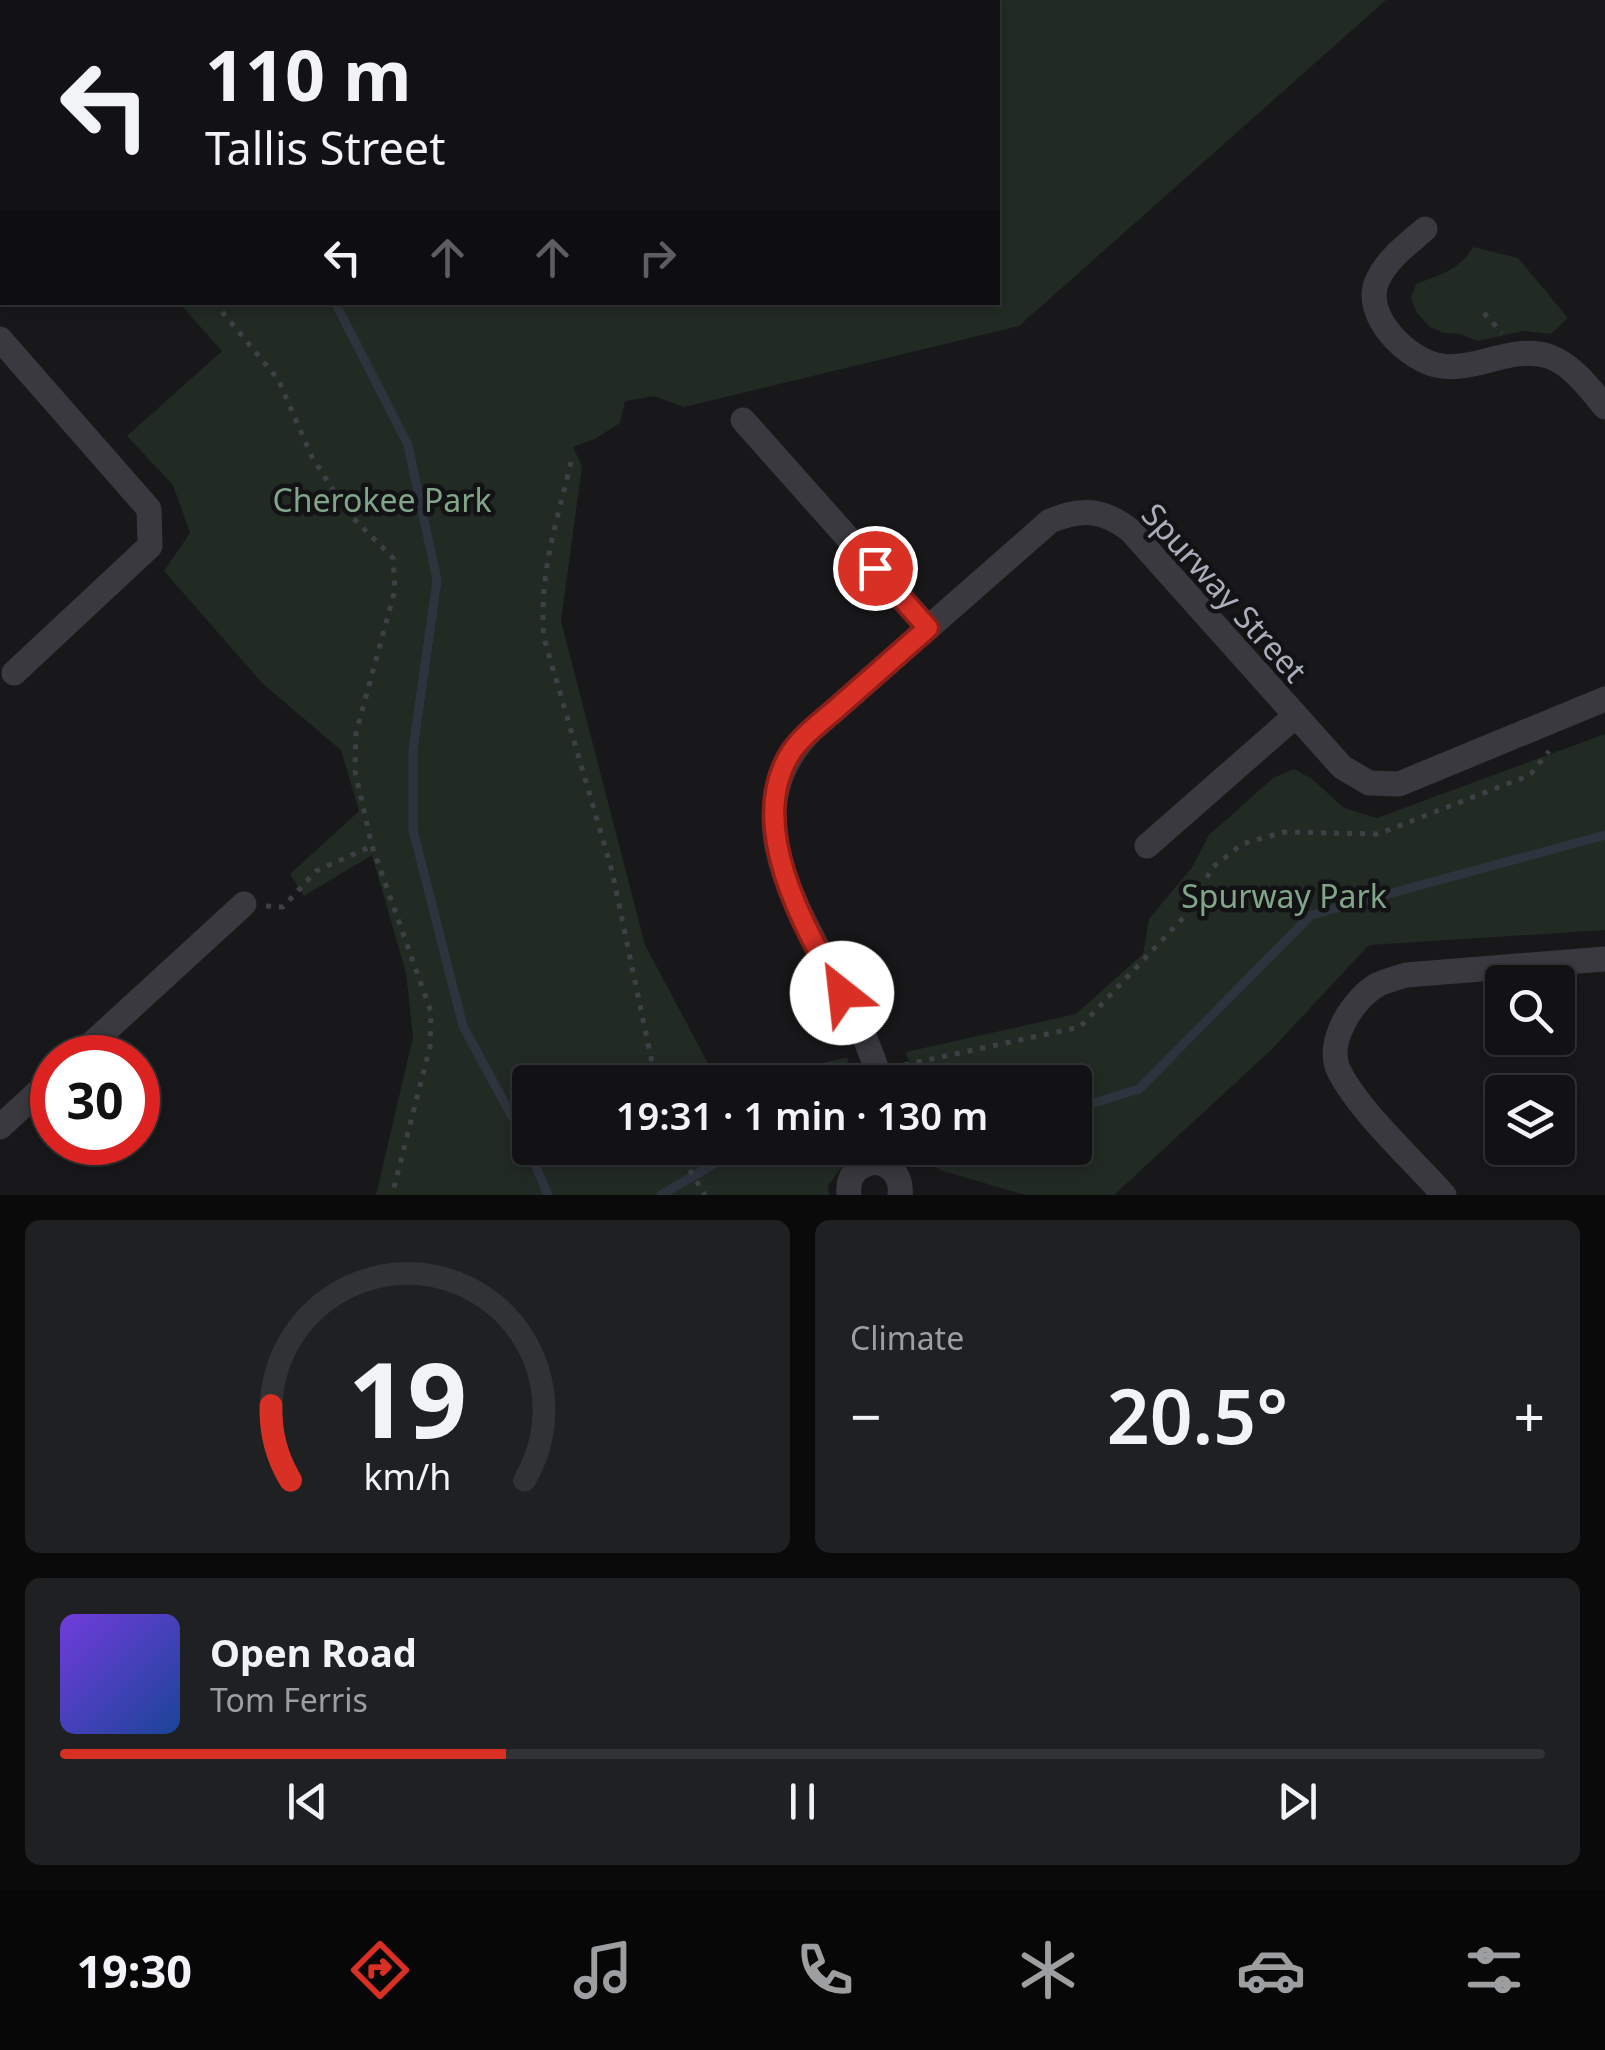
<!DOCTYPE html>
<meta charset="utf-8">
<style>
:root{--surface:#121214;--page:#1f2022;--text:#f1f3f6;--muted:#9c9ea0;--line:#313234;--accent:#d93025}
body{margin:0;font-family:"Noto Sans",sans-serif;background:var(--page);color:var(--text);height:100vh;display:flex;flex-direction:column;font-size:38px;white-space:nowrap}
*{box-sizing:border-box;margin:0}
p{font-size:32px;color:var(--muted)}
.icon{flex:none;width:55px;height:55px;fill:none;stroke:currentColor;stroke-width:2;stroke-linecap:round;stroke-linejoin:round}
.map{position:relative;height:1195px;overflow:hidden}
.sheet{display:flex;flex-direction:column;gap:25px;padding:25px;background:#0a0a0b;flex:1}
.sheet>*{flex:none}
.hud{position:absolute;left:0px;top:0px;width:1000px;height:305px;box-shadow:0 5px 15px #0003,0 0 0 2px var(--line);background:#121214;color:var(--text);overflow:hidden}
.fabs{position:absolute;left:1485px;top:965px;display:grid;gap:20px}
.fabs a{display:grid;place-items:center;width:90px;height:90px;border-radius:10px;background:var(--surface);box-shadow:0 5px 15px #0003,0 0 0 2px var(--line);font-size:50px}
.speed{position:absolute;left:30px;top:1035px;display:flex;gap:20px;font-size:50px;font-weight:700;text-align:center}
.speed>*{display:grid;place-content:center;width:130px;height:130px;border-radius:50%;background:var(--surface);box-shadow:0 5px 15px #0003,0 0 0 2px var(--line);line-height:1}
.speed .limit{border:15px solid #d22;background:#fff;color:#111}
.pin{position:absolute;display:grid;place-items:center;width:85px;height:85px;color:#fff;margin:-42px;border:5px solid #fff;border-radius:50%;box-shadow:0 2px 10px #0007}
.me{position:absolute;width:110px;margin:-55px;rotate:331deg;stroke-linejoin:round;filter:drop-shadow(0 0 8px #0008)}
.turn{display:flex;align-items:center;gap:35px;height:210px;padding:0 40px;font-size:45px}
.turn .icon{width:130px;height:130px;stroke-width:2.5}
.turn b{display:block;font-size:70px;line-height:85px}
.lanes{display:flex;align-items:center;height:95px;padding:0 40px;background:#0003;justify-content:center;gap:50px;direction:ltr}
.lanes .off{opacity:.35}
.big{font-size:75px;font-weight:600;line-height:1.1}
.sheet .card{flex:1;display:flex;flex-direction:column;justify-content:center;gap:15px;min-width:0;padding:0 35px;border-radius:15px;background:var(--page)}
.sheet .dial{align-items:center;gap:0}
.dial svg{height:260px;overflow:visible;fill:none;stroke:var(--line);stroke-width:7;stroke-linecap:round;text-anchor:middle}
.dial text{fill:var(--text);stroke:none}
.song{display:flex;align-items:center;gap:30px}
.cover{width:120px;height:120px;border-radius:15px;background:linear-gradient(135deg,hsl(260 70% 55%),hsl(220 70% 35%))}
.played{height:10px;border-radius:5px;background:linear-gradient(90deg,var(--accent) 30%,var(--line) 30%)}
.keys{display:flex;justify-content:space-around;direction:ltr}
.heat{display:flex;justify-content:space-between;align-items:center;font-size:55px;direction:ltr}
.sheet .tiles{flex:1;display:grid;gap:25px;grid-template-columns:1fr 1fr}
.card:last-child{grid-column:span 2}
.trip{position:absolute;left:512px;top:1065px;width:580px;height:100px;border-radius:10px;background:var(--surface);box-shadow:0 5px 15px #0003,0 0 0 2px var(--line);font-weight:600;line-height:100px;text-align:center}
.tabs{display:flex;height:160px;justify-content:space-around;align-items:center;background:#070708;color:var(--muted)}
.tabs .icon{width:70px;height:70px}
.tabs .selected{color:var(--accent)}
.tabs b{font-size:45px;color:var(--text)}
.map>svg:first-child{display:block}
.green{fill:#222a24}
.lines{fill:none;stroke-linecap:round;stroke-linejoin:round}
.stream{stroke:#2e343e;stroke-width:9}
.path{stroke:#3f4046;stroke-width:5;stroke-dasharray:5 8;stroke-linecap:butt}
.street{stroke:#39393f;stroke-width:25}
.route-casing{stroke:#8d1f18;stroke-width:25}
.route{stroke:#d93025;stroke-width:18}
.labels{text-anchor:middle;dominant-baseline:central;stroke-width:9;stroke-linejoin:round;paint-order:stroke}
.park-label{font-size:32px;fill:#81a589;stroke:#131315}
.street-label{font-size:32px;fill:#aaadba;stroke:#131315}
</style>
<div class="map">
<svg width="1605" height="1195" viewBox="0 0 1605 1195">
<rect width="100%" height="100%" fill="#18181a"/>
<g class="green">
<path d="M62,0h1324l-367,326 -335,81 -30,-11 -29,5 -5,22 -25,16 -22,8 9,19 -21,155 84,324 73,137h-188v66h326l-28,38 1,9h-453l37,-158 -7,-64 -34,-118 -68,41 -14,-22 69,-63 -18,-61 -78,-66 -99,-113 26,-38 -17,-48 -46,-49 95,-85 -43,-48 819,-1v-300z"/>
<path d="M1473,247l45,11 50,60 -17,16 -28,-3 -45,10 -18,-7 -16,-1 -14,-6 -13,-14 -6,-15 5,-14c23,-9 44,-14 57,-37z"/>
<path d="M1605,734v196l-236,15 -98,105 -157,145h-89l-85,-25 -17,-11 -2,-11h154v-66h-160l-9,-30 170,-38 67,-60 6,-35 44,-53 16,-31 64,-57 21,-9 18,10 32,29 33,10z"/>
<path d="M847,1057l7,25h-107z"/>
</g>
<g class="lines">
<g class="stream">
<path d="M211,0l1,2"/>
<path d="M335,302l73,143 29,135 -24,170v80l50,196 61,113 24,56"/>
<path d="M1075,1105l15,-1 49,-15 172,-174 294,-80"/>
<path d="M661,1195l80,-47"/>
</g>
<g class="path">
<path d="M98,0l1,2"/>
<path d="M214,302l64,77 34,78 36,56 45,45 2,32 -39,143 -1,38 17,75 59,166 -1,35 -38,148"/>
<path d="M1484,313l18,20"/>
<path d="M571,462c-14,59 -33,115 -27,176l68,233 44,211"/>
<path d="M266,906l17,1 33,-36 56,-25"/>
<path d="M904,1065l176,-38 104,-110 29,-50 29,-23 43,-12 93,2 152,-59 19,-24"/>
<path d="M676,1148l29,47"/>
</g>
<g class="street">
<path d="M0,9l2,-4"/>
<path d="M1425,229c-17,15 -37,29 -47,50 -18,36 31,83 64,87 34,5 70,-21 106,-10 24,8 42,33 57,51"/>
<path d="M0,339l149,170 1,37 -136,127"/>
<path d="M743,420l185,208"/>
<path d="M1147,846l147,-129"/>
<path d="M76,1058l168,-154"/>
<path d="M880,1082c-25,-110 -175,-245 -68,-352l238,-209c31,-13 53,-12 80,9l212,237 27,16 30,1 206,-85"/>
<path d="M0,1127l52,-48"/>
<path d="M849,1195c-2,-19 8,-31 28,-33 16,4 25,16 23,33"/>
<path d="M1444,1195c-31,-35 -85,-84 -105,-124 -14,-28 13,-71 38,-86 8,-4 20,-7 29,-10l199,-16"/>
</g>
</g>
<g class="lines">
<g class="route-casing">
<path id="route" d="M842,993c-38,-65 -98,-170 -50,-242 11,-16 29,-29 44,-42 31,-27 61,-54 92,-81l-53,-60"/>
</g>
<use href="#route" class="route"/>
</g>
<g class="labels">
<g class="park-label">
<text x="382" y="499">Cherokee Park</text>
<text x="1284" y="895">Spurway Park</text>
</g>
<g class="street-label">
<text transform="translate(1225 592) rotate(48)">Spurway Street</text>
</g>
</g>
</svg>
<div class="fabs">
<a><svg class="icon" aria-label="search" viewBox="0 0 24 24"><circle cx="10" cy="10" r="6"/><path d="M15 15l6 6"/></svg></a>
<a><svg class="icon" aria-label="layers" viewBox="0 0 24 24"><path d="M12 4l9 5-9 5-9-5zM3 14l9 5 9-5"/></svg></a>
</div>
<div class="speed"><div class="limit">30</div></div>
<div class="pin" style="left:875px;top:568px;background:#d93025"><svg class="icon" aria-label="arrive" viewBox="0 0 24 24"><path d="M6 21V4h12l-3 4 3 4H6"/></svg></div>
<svg class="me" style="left:842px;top:993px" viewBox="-20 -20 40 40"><circle r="19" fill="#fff"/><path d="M0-13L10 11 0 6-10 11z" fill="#d93025"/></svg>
<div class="trip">19:31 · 1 min · 130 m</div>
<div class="hud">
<div class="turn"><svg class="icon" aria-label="left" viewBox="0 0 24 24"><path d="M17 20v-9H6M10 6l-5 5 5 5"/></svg><div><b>110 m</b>Tallis Street</div></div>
<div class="lanes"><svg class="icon" aria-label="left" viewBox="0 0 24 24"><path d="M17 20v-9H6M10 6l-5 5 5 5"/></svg><svg class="icon off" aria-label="ahead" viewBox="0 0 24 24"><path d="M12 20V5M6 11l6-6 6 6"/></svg><svg class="icon off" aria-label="ahead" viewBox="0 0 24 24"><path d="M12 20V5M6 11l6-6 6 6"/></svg><svg class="icon off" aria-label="right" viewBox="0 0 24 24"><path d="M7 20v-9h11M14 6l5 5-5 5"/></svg></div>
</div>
</div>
<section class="sheet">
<div class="tiles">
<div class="card dial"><svg viewBox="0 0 100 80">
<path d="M14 69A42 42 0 1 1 86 69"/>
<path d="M14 69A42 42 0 0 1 8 46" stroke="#d93025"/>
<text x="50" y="56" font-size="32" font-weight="700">19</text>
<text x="50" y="72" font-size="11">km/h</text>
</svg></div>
<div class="card"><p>Climate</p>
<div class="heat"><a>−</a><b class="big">20.5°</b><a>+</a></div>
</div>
<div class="card">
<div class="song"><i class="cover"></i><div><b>Open Road</b><p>Tom Ferris</p></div></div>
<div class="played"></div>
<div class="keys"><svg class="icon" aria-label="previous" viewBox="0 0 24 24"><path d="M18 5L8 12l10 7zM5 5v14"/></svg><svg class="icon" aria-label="pause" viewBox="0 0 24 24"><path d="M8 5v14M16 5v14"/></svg><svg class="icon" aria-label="next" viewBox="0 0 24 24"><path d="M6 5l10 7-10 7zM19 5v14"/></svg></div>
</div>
</div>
</section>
<nav class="tabs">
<b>19:30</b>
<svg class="icon selected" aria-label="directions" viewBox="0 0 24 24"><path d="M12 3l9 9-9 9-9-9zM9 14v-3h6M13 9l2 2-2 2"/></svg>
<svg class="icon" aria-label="music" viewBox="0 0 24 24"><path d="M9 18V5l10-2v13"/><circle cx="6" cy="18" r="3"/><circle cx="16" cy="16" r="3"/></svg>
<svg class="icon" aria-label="phone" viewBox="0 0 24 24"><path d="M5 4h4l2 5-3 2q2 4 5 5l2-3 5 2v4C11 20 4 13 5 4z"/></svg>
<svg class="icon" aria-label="climate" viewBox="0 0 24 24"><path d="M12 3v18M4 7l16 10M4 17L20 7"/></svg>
<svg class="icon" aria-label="car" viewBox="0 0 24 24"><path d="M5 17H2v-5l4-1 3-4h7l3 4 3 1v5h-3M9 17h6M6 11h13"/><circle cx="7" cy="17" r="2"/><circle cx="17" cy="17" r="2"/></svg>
<svg class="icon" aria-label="filters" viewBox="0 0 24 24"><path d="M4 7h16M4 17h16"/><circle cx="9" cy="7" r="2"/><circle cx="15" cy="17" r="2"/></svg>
</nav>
